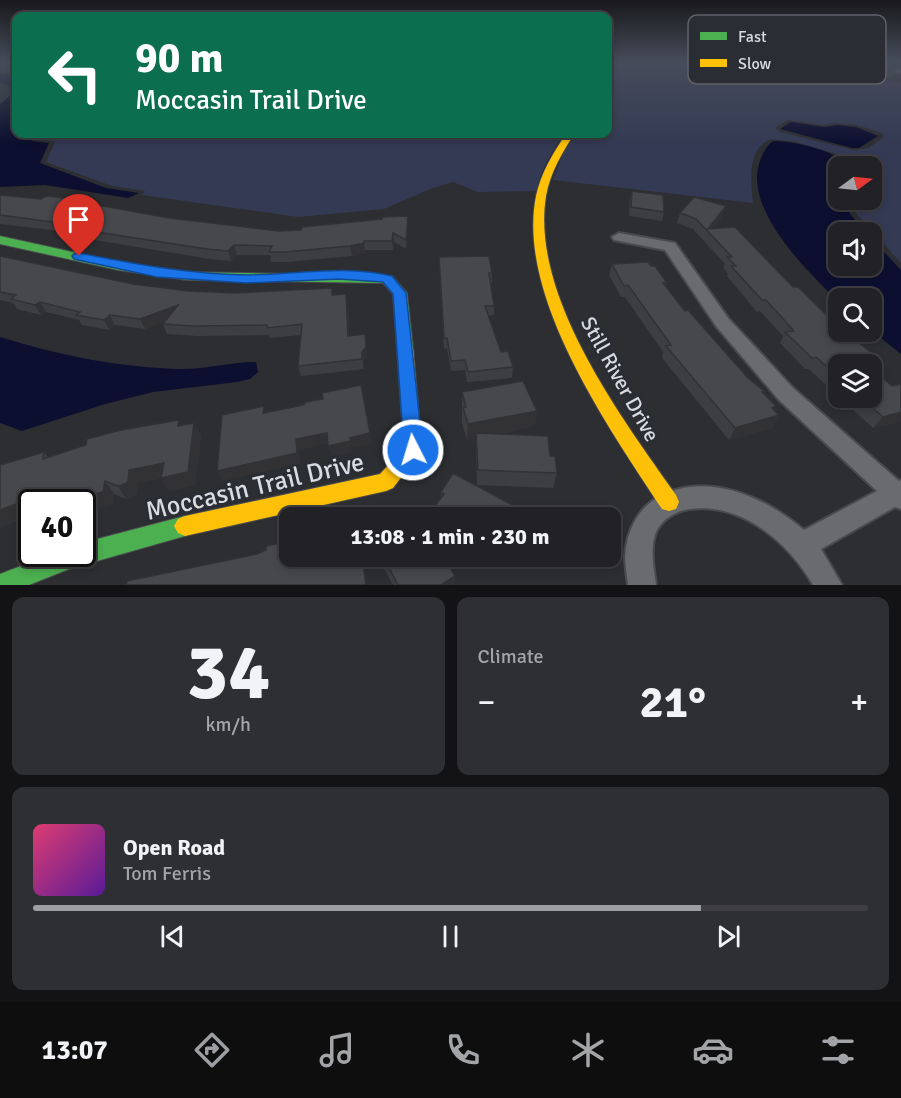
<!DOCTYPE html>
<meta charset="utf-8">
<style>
:root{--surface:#222226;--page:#2e2f32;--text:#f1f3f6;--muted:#a2a4a7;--line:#3f3f43;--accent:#9d9ea3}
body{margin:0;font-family:Signika,sans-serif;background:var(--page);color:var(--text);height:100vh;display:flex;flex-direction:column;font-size:22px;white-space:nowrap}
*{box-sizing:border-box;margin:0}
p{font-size:20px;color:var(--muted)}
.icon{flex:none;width:33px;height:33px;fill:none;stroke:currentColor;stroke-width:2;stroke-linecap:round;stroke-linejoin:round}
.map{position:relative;height:585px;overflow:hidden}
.drawer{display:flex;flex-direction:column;gap:12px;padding:12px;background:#131315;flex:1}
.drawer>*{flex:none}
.top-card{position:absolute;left:12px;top:12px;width:600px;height:126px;border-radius:12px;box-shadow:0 3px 9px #0003,0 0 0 2px var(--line);background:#0b6e4f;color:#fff;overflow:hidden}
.needle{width:39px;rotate:75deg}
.buttons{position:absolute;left:828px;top:156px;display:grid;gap:12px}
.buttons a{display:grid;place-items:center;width:54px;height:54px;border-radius:12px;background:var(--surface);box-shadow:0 3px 9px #0003,0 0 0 2px var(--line);font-size:30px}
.speed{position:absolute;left:18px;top:489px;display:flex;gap:12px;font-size:30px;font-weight:700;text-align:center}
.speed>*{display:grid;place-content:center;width:78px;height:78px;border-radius:50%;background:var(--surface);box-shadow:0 3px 9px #0003,0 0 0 2px var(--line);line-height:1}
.speed .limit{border:3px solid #111;border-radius:9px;background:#fff;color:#111}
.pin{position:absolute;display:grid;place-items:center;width:51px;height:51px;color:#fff;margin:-62px -26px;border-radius:50% 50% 50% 0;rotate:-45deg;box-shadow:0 0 6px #0007}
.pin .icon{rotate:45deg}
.me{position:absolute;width:66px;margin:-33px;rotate:355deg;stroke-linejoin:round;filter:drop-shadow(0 0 4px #0008)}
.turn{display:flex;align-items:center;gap:21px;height:126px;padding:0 24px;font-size:27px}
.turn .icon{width:78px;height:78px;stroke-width:2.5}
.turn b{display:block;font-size:42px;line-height:51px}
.big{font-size:45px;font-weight:700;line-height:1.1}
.drawer .tile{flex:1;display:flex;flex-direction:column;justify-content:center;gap:9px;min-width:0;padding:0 21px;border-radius:12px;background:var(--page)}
.drawer .dial{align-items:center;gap:0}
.dial b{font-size:78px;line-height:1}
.song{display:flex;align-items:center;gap:18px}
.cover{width:72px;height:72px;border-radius:9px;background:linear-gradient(135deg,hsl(340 70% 55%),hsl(270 70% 35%))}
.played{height:6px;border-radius:3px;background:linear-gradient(90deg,var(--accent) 80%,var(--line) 80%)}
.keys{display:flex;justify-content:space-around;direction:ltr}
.heat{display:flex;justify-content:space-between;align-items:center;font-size:33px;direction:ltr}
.drawer .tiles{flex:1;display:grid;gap:12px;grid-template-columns:1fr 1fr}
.tile:last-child{grid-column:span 2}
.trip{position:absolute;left:279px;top:507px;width:342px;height:60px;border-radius:12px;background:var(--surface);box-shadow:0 3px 9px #0003,0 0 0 2px var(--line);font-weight:700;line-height:60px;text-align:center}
.menu{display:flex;height:96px;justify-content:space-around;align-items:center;background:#0e0e0f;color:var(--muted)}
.menu .icon{width:42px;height:42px}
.menu .active{color:var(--accent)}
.menu b{font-size:27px;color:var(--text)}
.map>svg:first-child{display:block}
.green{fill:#343a53;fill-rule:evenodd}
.water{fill:#0c0f2f}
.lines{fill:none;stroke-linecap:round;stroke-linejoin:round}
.street-casing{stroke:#494a4d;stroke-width:4}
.fast-casing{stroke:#494a4d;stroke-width:2}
.slow-casing{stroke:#494a4d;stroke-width:2}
.street{fill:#6a6b6e;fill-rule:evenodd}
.fast{fill:#4caf50;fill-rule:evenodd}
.slow{fill:#ffc107;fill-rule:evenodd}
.wall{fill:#3d3e41}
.shaded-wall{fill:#323235}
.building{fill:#47484c;stroke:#323235;stroke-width:1.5}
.route{fill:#1a73e8;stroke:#114b97;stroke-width:1.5}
.labels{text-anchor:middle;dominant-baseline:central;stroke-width:6;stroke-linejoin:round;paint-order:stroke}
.street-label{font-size:21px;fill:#d9dbe0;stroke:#2b2d34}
.near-street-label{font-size:26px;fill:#d9dbe0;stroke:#2b2d34}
.key{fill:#2b2d34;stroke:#5f6168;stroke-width:1.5}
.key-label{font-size:16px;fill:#d9dbe0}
</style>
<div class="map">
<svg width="901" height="585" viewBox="0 0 901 585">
<rect width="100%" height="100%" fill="#2d2e32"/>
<g class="green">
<path d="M608,62h188l105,21v180l-44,-49 -7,-14h22v-34h-26l-2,-8 -4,-3 -44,-13 -25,-3c-25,10 -20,43 -18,64l-200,-23 10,-27 13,-19h32zM788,120l34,5 12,-2 23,2 25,8 2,4 -16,11 -14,2 -74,-18 -5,-4z"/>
<path d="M35,134h529c-13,18 -22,35 -28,57l-58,1 -25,-10 -23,7 -46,20 -86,8 -156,-22 3,-4 -33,-5 -66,-24 9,-20 -17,-3z"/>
</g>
<g class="water">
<path d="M16,73v61h15l-2,1 3,6 17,2 -9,20 66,25 33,5 -11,5 -83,-13 -45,2v-83l12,-10 -3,-8 -9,-4v-8z"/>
<path d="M791,122l33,5 13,-2 19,2 22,9 -19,12h-7l-72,-19z"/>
<path d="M773,141c15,-1 54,8 65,17v42h6l6,14 16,18h-28v34h34v-27l29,31v84l-29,-23v-33h-34v3c-30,-29 -93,-90 -79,-137 3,-9 6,-17 14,-23z"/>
<path d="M0,337c58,18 122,31 182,32 25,0 49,-7 74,-7l2,10 -8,7 -13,3 -84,10 -48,12 -83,27 -22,-8z"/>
</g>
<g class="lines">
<g class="street-casing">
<g id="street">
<path d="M850,62h16l35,7v4z"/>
<path d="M619,233l56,10 53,75 65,70 106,93 2,-1v29l-6,-2 -74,42 21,36h-29c-24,-42 -71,-83 -123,-76 -15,2 -30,11 -35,26 -5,16 -1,34 1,50h-28c-1,-9 -3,-19 -3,-28 1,-26 14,-52 39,-63 48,-21 102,4 140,36l73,-39 -98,-91 -63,-74 -51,-76 -51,-10 -2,-3z"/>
</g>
</g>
<g class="fast-casing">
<g id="fast">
<path d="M0,236l118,26 69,10 205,4 15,17 6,55 -3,4h-10l-3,-4 -4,-54 -10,-11 -196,-3 -69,-10 -118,-26z"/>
<path d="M185,516l7,3 4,7 -4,7 -7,3 -116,33 -40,16h-29v-11l52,-20h30v-11z"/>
</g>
</g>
<g class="slow-casing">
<g id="slow">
<path d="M566,134h8c-12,19 -24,39 -28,62 -16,100 76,222 130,299l3,7 -3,7 -7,2 -7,-2c-53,-81 -146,-213 -126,-313 5,-23 17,-43 30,-62z"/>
<path d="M405,343l5,1 3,4 9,102 -29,38 -7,3 -201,45 -7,-3 -4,-7 4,-7 7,-3 195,-42 24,-26 -7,-100 3,-4z"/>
</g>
</g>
<use href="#street" class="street"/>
<use href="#fast" class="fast"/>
<use href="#slow" class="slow"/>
</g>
<g class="wall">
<path d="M815,62h59l21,8 -3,7z"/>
<path d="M877,62h18l-1,3z"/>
<path d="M632,191l32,21 -2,9 -33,-5 1,-17z"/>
<path d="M0,195l98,10 71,13 110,13 22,-1 107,-5 -2,24 -12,-7 -1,8h-28v3l-13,3 -65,6h-16l-1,-7h-33l-6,6 -21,-2 -128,-21 -1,-2 -12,-2 -1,-2 -68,-8z"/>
<path d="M726,206l-4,10 -9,12 80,59 80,67 -7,10h-28v32l-29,-27h-4l-25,-26 3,-7 -23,-25 -3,1 -30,-36 1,-2 -5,-6 2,-4 -32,-35 -16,-6 3,-10z"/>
<path d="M0,256l133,28 55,7 145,4 15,9 1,32 17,9 1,12 -4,5 1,7 -63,7 -3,-10 3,-31 -31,3 -1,-3 -72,1 -30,-2 -4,-10 2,-3 -20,8 -30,-4 -6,5 -27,-5 -3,-5 -33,-8 -5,3 -24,-6 -4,-6 -13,-3z"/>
<path d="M439,257l53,16v10h-2l4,23v9l-6,1 13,36 12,15 -1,11 -45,4 -2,-12 -14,1 -4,-23 -3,1z"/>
<path d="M612,264l39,2 16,17 -1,4 19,24 78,82 11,17 5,5 -7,13 -43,12 -67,-82 1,-6 -38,-55h-4l-12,-22z"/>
<path d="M901,384v37l-28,7 -33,-30h32l20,-12z"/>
<path d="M462,392l73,34 -38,8 53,22 7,17 -4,15 -76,-3 -1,-47 -9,2 -5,-17z"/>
<path d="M194,423l7,13 -6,49 -26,6 -8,-13 -24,5 -1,12 -10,4 -12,-5 -2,11 -27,7 -1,-1 -54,5 -30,11v-62l44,-13 4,5z"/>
<path d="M441,492l80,26h-89l-1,-7 10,-13z"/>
<path d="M379,556h64l12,29h-62l-13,-24z"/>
<path d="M482,556h21l-5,10z"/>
</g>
<g class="shaded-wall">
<path d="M726,206l-4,10 -12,17 -2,-4z"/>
<path d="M408,216v9l-2,24v-9z"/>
<path d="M393,233l1,9 -1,8 -1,-9z"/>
<path d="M364,243l1,10 -13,3 -2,-10z"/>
<path d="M234,245l3,10 -6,6 -3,-10z"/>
<path d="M346,294l2,10 1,42 -1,-10z"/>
<path d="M40,302l6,10 -5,3 -6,-10z"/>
<path d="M178,305l4,10 -37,14 -5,-10z"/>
<path d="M110,315l5,10 -6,5 -5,-10z"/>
<path d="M365,334l2,23 -4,5 1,7 -2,-17z"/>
<path d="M873,354l-7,10h-14l4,-7z"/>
<path d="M776,406l-6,12 9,-3 -7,13 -43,12 6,-12 37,-20z"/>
<path d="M537,411l-2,15 -59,12v-5v5l-9,2 1,-16z"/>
<path d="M901,412v9l-28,7 10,-11z"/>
<path d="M194,423l7,13 -6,49 -26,6 -8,-13 -24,5 -1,12 -10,4 -8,-13 11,-16z"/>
<path d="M327,433l2,10 -30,7 1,14 -78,17 -5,-10 79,-32z"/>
<path d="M370,433l2,11 -20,4 -2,-10z"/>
<path d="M351,441l2,11 -22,4 -3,-10z"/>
<path d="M105,481l9,13 -2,11 -27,7 -1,-1h-2v-9h-22z"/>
<path d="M30,499l2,3v16l-2,-2 -30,11v-17z"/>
<path d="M362,556h1l4,29h-1z"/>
<path d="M499,556h4l-5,10z"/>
<path d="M455,576v9h-14z"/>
</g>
<g class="building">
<path d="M852,62h22l22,5 -1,3z"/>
<path d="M632,191l31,4 1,17 -33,-5z"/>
<path d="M0,195l41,4 5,-3 30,3 20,3 -4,2 77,14 110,13 22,-1 1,-3 80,-8v-2l26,-1 -2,24 -13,-7 -1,8h-28v2l-14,3 -66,6h-15l3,-6 -38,-1 -6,6 -21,-2 -130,-20 2,-1 -15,-3 3,-1 -67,-9z"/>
<path d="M694,197l32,9 -18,23 27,-2 58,60h5l40,39v6h7l28,22 -17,3 9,7h-27v13l-22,-20 -4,1 -27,-26 9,-1 -28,-31h-4l-31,-34h5l-9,-9h5l-36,-38 -16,-6z"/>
<path d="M0,256l133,28 55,7 47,2 97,-5v7l14,-1 2,42 17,-2 1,13 -4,5v7l-64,7 4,-42 -35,4v-3l-74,1 -30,-2 15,-19 -38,14 -30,-4 -6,5 -28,-5 4,-3 -40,-10 -5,3 -24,-6 5,-4 -16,-3z"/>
<path d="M489,256l3,17h-3l5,33h-9l16,46 7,-1 5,16 -45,5 -3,-12 -14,1 -4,-23h-3l-5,-81z"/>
<path d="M648,262l3,4h4l12,17h-4l22,28 3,-1 60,68 16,13 -2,1 14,14 -4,2 7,7 -44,13 -69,-82 5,-1 -43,-60 -4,1 -12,-22z"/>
<path d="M872,369l20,17 9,-2v28l-18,5 -22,-19h11z"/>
<path d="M523,381l14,30 -69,13 -5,-16 3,-1 -4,-15z"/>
<path d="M361,385l9,48 -20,5 1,3 -23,5 -1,-13 -31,6 1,14 -80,18 5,-56 42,-9 -1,7 40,-8 3,-3 17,-3 -1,-6z"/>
<path d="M179,420l-1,6 16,-3 -6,49 -27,6 3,-15 -35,7 -1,12 -6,3 -4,1 -13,-5 -2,11 -28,7 1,-2 -16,5h-28v11l-4,1 2,-15 -30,11v-45l44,-13 -1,7 43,-14 1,-6 34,-9z"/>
<path d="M476,433l72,3 2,20h5l2,17 -79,-3z"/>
<path d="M453,473l69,37 -4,8h-76l-11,-7 13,-17 -3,-2z"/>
<path d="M415,511l4,7h-15z"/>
<path d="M290,541v15h72l4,29h-240l1,-4 130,-27 9,-4v-4z"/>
<path d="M383,556h60l12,20 -14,9h-43z"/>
</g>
<linearGradient id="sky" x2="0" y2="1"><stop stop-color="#19191c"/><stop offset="0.43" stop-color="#464c5a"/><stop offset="1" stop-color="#464c5a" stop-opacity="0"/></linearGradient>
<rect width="901" height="144" fill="url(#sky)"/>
<path class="route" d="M79,253c56,11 109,21 167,22 47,0 99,-11 146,1l14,17 17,157 -3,5 -7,3 -6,-3 -3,-5 -11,-156 -10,-12 -44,-3 -93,4 -89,-6 -83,-18 -2,-3 2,-2z"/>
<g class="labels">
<g class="street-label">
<text transform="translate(620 379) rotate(61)">Still River Drive</text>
</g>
<g class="near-street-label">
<text transform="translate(255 487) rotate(-13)">Moccasin Trail Drive</text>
</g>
</g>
<rect x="688" y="15" width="198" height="69" rx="9" class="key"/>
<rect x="700" y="32" width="27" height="8" fill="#4caf50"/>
<rect x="700" y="59" width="27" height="8" fill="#ffc107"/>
<g class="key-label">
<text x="738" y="42">Fast</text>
<text x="738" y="69">Slow</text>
</g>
</svg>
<div class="buttons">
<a><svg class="needle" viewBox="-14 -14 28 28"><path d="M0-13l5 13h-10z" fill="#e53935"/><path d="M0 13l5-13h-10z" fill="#a2a4a7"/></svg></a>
<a><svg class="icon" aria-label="sound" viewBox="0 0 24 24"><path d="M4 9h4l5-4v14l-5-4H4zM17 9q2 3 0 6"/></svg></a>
<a><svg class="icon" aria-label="search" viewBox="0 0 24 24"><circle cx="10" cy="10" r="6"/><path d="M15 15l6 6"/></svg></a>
<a><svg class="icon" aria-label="layers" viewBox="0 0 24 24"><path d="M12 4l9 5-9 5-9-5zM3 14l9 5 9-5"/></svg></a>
</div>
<div class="speed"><div class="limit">40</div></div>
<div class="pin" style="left:79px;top:256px;background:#d93025"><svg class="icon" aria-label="arrive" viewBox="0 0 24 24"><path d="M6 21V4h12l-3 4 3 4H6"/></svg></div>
<svg class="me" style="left:413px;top:450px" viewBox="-20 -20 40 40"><circle r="17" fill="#1a73e8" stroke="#fff" stroke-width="3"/><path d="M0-11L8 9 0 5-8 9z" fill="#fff"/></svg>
<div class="trip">13:08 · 1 min · 230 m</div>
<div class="top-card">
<div class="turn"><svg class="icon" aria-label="left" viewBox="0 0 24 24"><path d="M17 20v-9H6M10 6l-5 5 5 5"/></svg><div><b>90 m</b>Moccasin Trail Drive</div></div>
</div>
</div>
<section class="drawer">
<div class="tiles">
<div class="tile dial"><b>34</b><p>km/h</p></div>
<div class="tile"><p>Climate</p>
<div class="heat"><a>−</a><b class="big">21°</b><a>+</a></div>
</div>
<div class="tile">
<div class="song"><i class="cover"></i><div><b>Open Road</b><p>Tom Ferris</p></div></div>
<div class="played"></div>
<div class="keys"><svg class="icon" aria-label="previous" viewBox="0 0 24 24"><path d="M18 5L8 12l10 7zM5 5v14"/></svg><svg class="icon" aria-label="pause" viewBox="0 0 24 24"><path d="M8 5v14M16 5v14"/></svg><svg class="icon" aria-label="next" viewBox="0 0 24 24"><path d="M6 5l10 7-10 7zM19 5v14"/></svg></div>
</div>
</div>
</section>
<nav class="menu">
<b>13:07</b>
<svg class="icon active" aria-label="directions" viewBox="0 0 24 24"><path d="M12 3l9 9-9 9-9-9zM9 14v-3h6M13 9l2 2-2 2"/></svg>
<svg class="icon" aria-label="music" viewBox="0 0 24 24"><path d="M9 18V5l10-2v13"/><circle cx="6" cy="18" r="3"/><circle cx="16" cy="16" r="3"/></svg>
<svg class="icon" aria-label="phone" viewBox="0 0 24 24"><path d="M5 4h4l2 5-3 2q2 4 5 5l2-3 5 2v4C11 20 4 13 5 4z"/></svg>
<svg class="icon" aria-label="climate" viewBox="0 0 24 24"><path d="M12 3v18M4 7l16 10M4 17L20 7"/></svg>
<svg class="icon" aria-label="car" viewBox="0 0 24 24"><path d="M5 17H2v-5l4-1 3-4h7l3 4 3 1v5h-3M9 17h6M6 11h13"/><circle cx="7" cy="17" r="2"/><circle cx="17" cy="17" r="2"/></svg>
<svg class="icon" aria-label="filters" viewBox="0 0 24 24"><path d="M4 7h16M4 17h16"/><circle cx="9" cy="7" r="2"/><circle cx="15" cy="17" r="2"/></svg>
</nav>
